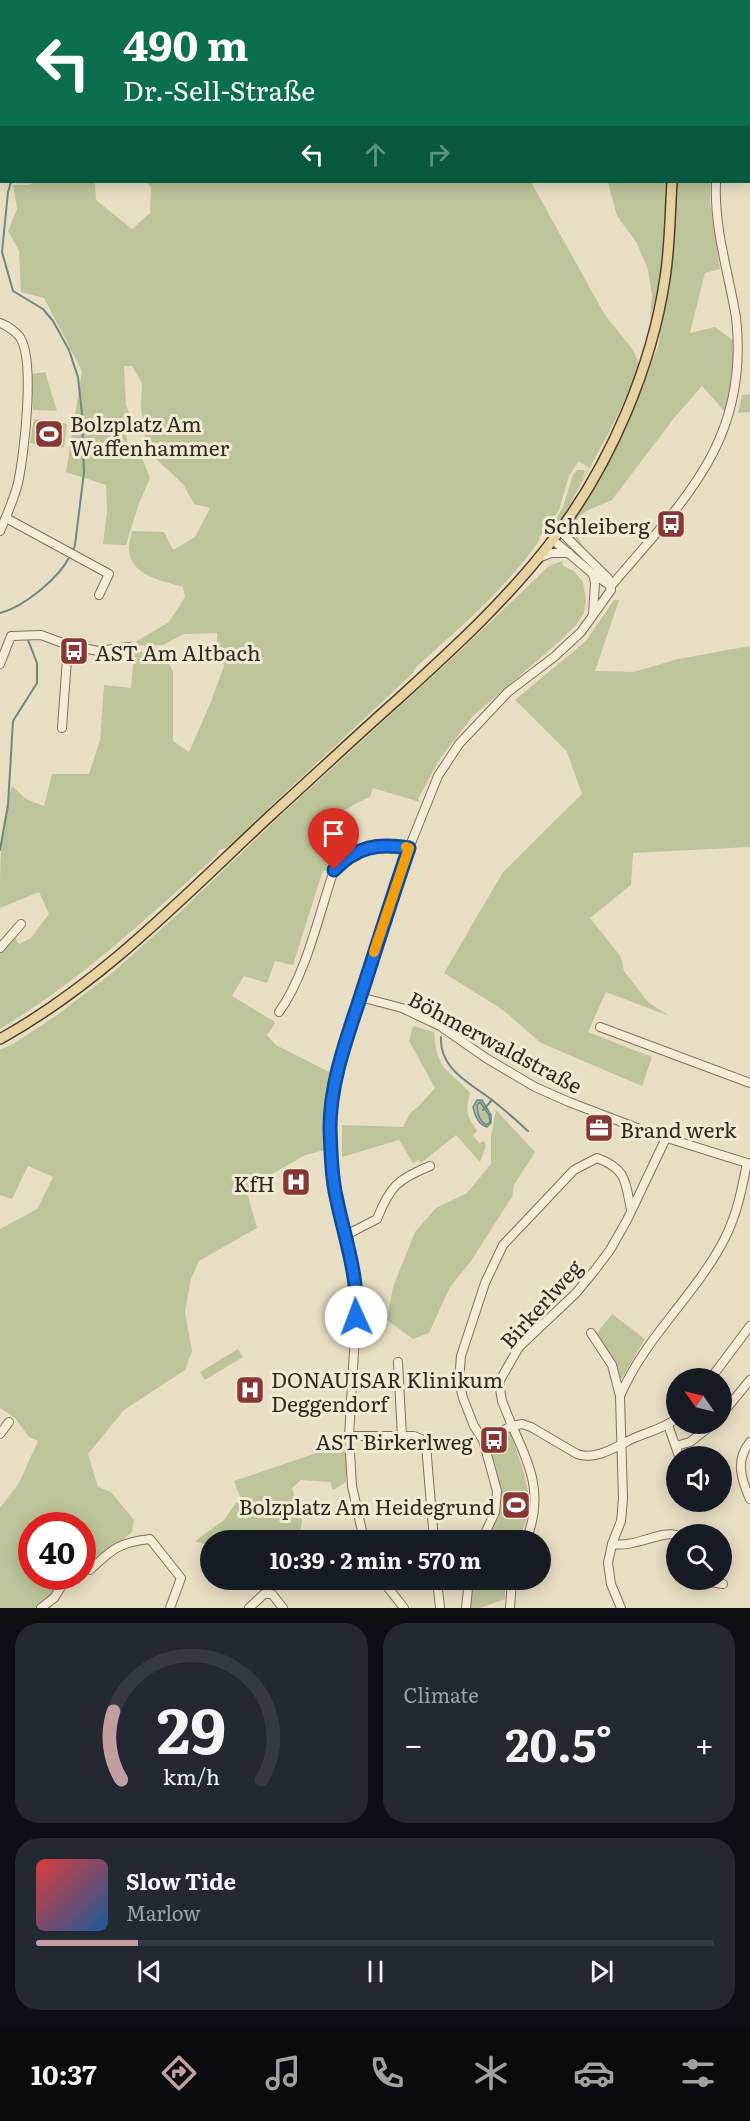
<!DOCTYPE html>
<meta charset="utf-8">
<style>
:root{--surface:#171b24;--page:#242831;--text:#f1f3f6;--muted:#9ea1a6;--line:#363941;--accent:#c19e9f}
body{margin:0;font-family:Literata,serif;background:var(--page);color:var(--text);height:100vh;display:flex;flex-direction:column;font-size:22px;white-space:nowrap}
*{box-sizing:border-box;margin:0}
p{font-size:20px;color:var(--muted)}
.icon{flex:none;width:33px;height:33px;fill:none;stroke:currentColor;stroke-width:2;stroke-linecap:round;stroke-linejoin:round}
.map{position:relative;height:1608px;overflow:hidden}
.side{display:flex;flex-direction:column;gap:15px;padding:15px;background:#0d0f14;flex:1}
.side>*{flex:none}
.hud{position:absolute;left:0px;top:0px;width:750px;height:183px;box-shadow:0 3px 15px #0003;background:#0b6e4f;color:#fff;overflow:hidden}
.needle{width:39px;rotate:304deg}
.fabs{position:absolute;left:666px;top:1368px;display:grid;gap:12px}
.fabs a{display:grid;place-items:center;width:66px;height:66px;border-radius:50%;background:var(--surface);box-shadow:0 3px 15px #0003;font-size:30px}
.speed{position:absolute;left:18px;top:1512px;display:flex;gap:12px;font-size:30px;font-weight:700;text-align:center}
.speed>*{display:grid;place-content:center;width:78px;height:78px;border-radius:50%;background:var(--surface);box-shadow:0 3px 15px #0003;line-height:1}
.speed .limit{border:9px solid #d22;background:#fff;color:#111}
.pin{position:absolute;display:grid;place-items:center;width:51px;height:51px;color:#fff;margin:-62px -26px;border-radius:50% 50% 50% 0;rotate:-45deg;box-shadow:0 0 6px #0007}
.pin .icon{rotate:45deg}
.me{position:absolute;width:66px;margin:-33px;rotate:358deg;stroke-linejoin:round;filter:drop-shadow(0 0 4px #0008)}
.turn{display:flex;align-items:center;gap:21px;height:126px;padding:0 24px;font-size:27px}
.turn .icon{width:78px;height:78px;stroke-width:2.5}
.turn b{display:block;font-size:42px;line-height:51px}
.lanes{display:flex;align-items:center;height:57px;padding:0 24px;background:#0003;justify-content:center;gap:30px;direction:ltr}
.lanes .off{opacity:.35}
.big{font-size:45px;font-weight:700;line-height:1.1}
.side .tile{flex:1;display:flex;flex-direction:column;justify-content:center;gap:9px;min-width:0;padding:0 21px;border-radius:24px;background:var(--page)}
.side .dial{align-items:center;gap:0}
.dial svg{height:156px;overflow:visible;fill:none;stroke:var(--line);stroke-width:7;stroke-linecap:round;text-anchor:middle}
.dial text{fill:var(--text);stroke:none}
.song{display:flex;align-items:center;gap:18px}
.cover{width:72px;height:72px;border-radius:9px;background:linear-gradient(135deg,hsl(0 70% 55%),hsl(210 70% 35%))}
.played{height:6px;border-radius:3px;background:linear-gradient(90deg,var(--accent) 15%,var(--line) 15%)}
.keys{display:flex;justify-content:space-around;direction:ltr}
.heat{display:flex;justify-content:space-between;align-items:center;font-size:33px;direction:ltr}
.side .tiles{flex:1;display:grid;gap:15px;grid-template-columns:1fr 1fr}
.tile:last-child{grid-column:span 2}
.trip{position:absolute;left:200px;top:1530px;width:351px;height:60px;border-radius:30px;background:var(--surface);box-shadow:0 3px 15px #0003;font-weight:700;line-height:60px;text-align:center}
.tabs{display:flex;height:96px;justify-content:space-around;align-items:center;background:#090b0e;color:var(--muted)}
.tabs .icon{width:42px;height:42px}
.tabs .active{color:var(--accent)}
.tabs b{font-size:27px;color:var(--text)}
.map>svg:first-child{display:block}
.green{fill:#bec499}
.water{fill:#a5bcb6;stroke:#6e8882;stroke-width:1.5;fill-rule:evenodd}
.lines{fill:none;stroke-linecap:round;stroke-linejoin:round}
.stream{stroke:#6e8882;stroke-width:2}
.minor-casing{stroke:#80715d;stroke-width:10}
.major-casing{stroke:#4e3f30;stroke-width:12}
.minor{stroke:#f4ecd6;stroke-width:8}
.major{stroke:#e7d3a0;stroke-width:9}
.route-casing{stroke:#114b97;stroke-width:15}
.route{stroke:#1a73e8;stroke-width:10}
.slow{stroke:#f59e0b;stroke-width:10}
.labels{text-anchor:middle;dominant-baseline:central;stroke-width:6;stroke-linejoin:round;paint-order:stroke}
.poi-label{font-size:21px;fill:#32291f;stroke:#f0e9d3;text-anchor:start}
.street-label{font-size:21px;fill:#32291f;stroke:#f0e9d3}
</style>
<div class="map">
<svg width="750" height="1608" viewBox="0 0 750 1608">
<rect width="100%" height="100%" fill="#e8dec4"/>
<g class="green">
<path d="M40,0h462l1,1 -464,1z"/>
<path d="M552,0h126v2l-127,-1z"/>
<path d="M0,29h2l-2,123z"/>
<path d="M34,182h61l1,18 36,29 18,-16 1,-25 -3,-6h383l74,133 28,35 7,16c-17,41 -37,78 -58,116 -9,15 -19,41 -33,49l14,-24 10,-32 4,-5h7l1,1 -3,8 7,-11 -10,-7 -10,15 -10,34 -20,28v3c-34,48 -79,87 -123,126l-4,7 -186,174 -7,2 -2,5c-69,62 -137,126 -217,174v-76l14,-17 5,8 12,-6 18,-24 -10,-22 -39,16c0,-39 0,-86 12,-122l14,13 18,7 8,-32h37l11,-34 4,-55 27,3 3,-36h30l9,20v69l16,11 21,-48 14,-38 -6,-14 -1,-19 -33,1 -21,11 -29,1 3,-5 32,-19 16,-25 -2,-10c-19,-6 -53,-11 -54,-37 -1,-6 2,-13 3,-19l32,1 9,18 22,-13 15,-29 -16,-4 -11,-20 -28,-26h-5l-5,-17 -4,-34 1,-24 -10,-17h-8l2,39 5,13 -7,6 4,21 8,-2 14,35 -12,28 -12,39 -23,-1 4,-32 -1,-27 -40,-13 16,-101 -38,-73 -23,-6 -2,-41 -11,-20 9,-22 -4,-24h16z"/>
<path d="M608,182h59l-8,105 -9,32 2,-24 -4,-25 -11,-27 -20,-27z"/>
<path d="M677,182h33v20l10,67 -15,4 -15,60 25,-6 20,15v28l-8,44 -25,-28 -28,32 -62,82 -24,10 -9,7 -3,6v12l10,16 -15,-15 -2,-9 37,-60 27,-58 25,-63 12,-65z"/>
<path d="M45,372l12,39 -24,-1 -2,-36z"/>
<path d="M750,392v20l-12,1 4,-18 8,-1z"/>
<path d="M34,419l33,5 -3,24 -34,-5z"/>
<path d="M562,561l1,5 11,5 9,11 3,19 -2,12 -8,12 -16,16 -87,75 -32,41 -23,42 2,3 -47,-14 -3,9c-16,6 -28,16 -44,23l-6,19 13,10 -4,17 -7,7 -29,92 -18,-4 -8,22 -23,-7 -12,20 43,26 -2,5 -6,8 9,10 55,28 -7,47 1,30 -20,5 -59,34 11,39 -58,33 -8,18 -6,33 7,39 -7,19 -61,40 -36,44 10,33 13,5 23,28 -2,12 -39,32 -10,-2 -1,-36h-50v50l33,1 -18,22 -11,9h-36v-100l19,-25 19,-42 -9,-4 -14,-19 -15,-10v-179l37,-20 16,-32 -25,-11 -16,33 -12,-4v-145l13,-6 44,-29 55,-42 65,-58 102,-98 179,-164 91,-87z"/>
<path d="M614,600h5l-24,71 39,1 44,-13 72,-13v201l-117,6 -2,32 -41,33 31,39 3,14 24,31 21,14 -63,-24 -18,40 64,25 -10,29 -101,-43 -38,-33 -59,-37 59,-101 79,-78 -15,-42 -52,-52 71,-59z"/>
<path d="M413,1026l21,6c3,39 12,35 36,61 -5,19 -3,22 7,38l-4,4 6,8 5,-2 2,5 -6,16 -24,-27 -35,28 -3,-3 -5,3 -14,-23 -57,17v-32l61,2 8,-15 7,-5 17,-19 -26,-47z"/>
<path d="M480,1102l9,13 1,7 -4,3c-8,-5 -8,-12 -9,-20z"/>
<path d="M496,1110l39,42 -21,33 -2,12 -41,64 -21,26 -21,46 -16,6 -26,-19 6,-33 22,-55 21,-24 31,-15 24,-29v-28z"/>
<path d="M612,1314l33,25 -23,39h-2l-12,-26 -11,-19z"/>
<path d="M238,1349l5,8 -38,23 -5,-8z"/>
<path d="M510,1431l13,39 7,30 -1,13 -10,27h-34l12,-27 -10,-67z"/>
<path d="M346,1443v39l-13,8 -3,-8 -29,-2 -9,8 10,33 -3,19h-89v6l-15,-5 29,-21 16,-23 -6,-16z"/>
<path d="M471,1580h34v19l-25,9h-12z"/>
</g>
<path class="water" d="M477,1100h5l9,15v8l-4,4c-9,-2 -12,-12 -14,-20zM480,1102l9,13 1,7 -4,3c-8,-5 -8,-12 -9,-20z"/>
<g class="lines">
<g class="stream">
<path d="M49,2v-2"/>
<path d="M11,182l-3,10 -6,60 11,39 30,18 10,12 16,29 9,27 4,37 2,58 -9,73 -2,6"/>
<path d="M0,613c24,-6 59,-35 70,-57"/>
<path d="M0,850l8,-45 5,-84 24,-38v-20l-9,-23"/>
<path d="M441,1037c-2,32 29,46 51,63 13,10 25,21 36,31"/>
<path d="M483,1110l9,-10"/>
</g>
<g class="minor-casing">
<g id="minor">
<path d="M496,2l1,-2"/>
<path d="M748,56l2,-9"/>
<path d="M748,97l2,2"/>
<path d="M748,105l2,-1"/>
<path d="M0,323c6,2 15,8 19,13 17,21 5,120 -1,147 -4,16 -11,32 -18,48"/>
<path d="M6,518l103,56 -10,21"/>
<path d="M553,540l40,34 18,12"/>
<path d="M538,558l13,-5h18"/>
<path d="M593,574l2,9 -2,31"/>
<path d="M611,586c72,-85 139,-145 125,-269 -8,-46 -22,-89 -20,-135"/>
<path d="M0,664l11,-28 30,-1 27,10 30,6 31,-4"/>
<path d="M62,728l6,-83"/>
<path d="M0,948l21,-24"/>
<path d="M360,997l42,11 38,18 46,32 49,29 34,15 76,29 105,33"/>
<path d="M279,1012c27,-37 40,-98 55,-142 22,-24 44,-27 75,-22"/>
<path d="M600,1027l150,56"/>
<path d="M346,1235l31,-16c13,-33 21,-40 53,-53"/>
<path d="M591,1333l21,32 8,31"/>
<path d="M398,1362l4,75"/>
<path d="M711,1378l39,-52"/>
<path d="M722,1414l28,-34"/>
<path d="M668,1425l11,31"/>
<path d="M0,1434l9,-12"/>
<path d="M349,1436h65l7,3 5,6 8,95"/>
<path d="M483,1440l29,-14 -10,-25 -3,-19 20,-35 57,-54 19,-23 15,-20 17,-30 39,-82"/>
<path d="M750,1442c-15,18 -9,37 0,57"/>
<path d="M676,1446l14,-4 23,-18"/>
<path d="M364,1540l-12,-54 -3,-50 8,-136 -11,-65 -11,-41 -2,-21 -3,-47 6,-52 73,-226 29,-72 21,-32 49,-52 46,-35 27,-25 30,-42 -3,-12 -48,-47"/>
<path d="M482,1540l13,-28 2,-21 -14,-51 -9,-14 -11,-28 -4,-17 2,-25 24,-73 18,-38 71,-75 23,-12c30,11 28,23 34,52"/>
<path d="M526,1540c18,-43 5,-74 -14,-114l10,-2 9,3 46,27c19,7 40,-8 57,-16 15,-6 30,-10 42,-19"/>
<path d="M612,1544c23,4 50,-14 64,-9"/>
<path d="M82,1568l8,2c22,-21 30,-28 60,-31l31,39 -11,30"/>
<path d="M382,1580l22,28"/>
<path d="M437,1580l3,28"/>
<path d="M698,1580l25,4"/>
<path d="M41,1608l13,-10 14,-22"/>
<path d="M249,1608l15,-14h8l11,14"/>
<path d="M466,1608l3,-28"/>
<path d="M510,1608l2,-28"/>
<path d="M621,1608l-10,-24 -3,-21 4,-19 9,-23 2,-22 -3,-103c25,-59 76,-101 105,-158 12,-24 17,-49 22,-75"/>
</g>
</g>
<g class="major-casing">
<g id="major">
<path d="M684,2v-2"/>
<path d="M0,1039c103,-57 185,-144 271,-224 42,-38 83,-77 126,-115 56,-51 112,-102 158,-163 55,-72 97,-170 110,-259 5,-32 5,-65 7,-96"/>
</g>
</g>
<use href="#minor" class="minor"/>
<use href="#major" class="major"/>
</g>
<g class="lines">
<g class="route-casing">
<path id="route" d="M334,870c23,-24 44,-27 75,-22 -17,49 -32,98 -48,147 -14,43 -31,87 -31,133 1,22 1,47 6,68 8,40 23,81 20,121"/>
</g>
<use href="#route" class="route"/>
<path class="slow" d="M374,952l35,-104 -3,-1"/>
</g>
<defs>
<g id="stadium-square" transform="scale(1.5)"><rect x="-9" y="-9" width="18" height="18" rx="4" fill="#873734" stroke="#f0e9d3"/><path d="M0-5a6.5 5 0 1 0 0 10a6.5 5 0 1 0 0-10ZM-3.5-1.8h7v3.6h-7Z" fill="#fff"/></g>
<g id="bus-square" transform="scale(1.5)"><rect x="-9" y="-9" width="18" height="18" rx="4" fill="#873734" stroke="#f0e9d3"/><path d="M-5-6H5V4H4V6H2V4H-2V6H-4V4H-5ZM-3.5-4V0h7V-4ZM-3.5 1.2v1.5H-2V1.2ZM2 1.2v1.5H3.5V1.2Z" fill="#fff"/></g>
<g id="office-square" transform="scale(1.5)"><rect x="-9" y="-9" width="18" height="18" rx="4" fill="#873734" stroke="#f0e9d3"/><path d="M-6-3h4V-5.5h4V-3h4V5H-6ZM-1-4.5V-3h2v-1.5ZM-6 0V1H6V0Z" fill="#fff"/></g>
<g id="hospital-square" transform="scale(1.5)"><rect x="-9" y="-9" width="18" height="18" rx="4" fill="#873734" stroke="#f0e9d3"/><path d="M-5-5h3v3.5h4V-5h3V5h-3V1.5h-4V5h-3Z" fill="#fff"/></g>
</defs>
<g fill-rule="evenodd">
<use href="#stadium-square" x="49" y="434"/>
<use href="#bus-square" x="671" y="524"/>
<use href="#bus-square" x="74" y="651"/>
<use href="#office-square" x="599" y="1128"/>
<use href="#hospital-square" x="296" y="1182"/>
<use href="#hospital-square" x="250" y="1390"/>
<use href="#bus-square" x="494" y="1440"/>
<use href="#stadium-square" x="516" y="1505"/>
</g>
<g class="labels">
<g class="poi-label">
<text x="70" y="422">Bolzplatz Am<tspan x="70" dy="24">Waffenhammer</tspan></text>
<text x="650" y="524" text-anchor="end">Schleiberg</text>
<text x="95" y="651">AST Am Altbach</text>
<text x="620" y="1128">Brand werk</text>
<text x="275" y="1182" text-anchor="end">KfH</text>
<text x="271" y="1378">DONAUISAR Klinikum<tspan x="271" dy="24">Deggendorf</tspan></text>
<text x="473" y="1440" text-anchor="end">AST Birkerlweg</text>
<text x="495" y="1505" text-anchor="end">Bolzplatz Am Heidegrund</text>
</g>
<g class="street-label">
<text transform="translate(496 1041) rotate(28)">Böhmerwaldstraße</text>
<text transform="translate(540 1303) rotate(-48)">Birkerlweg</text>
</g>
</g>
</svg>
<div class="fabs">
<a><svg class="needle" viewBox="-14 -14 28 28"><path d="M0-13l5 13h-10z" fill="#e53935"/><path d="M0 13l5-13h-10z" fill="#9ea1a6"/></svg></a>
<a><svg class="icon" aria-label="sound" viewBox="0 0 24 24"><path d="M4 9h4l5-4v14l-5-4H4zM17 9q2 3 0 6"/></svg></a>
<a><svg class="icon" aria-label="search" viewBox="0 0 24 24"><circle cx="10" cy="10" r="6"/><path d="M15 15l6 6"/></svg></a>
</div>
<div class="speed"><div class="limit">40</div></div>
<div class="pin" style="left:334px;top:870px;background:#d93025"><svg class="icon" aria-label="arrive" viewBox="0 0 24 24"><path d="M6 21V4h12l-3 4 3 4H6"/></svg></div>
<svg class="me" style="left:356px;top:1317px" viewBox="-20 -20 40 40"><circle r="19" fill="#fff"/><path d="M0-13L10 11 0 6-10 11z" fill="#1a73e8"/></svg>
<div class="trip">10:39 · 2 min · 570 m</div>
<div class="hud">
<div class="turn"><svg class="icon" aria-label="left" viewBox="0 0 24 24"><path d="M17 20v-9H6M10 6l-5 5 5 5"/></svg><div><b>490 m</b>Dr.-Sell-Straße</div></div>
<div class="lanes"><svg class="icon" aria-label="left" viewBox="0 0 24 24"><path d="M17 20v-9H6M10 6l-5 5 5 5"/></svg><svg class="icon off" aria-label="ahead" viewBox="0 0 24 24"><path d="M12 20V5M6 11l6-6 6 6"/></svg><svg class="icon off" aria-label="right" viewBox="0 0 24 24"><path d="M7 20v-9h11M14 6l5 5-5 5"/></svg></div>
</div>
</div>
<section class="side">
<div class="tiles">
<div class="tile dial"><svg viewBox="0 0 100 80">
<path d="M14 69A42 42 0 1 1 86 69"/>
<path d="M14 69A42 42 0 0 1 10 34" stroke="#c19e9f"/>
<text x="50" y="56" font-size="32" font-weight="700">29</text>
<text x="50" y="72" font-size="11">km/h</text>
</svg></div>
<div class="tile"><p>Climate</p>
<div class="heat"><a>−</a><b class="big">20.5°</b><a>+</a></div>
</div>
<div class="tile">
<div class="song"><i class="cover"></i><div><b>Slow Tide</b><p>Marlow</p></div></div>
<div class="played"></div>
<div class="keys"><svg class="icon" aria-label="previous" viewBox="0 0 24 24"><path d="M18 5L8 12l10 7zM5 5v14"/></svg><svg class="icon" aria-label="pause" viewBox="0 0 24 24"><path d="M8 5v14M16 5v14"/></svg><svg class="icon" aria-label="next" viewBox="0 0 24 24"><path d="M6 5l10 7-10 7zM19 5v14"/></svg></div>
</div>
</div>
</section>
<nav class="tabs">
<b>10:37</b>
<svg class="icon active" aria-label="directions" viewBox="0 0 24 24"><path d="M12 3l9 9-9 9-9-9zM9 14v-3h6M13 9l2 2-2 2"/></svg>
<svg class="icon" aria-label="music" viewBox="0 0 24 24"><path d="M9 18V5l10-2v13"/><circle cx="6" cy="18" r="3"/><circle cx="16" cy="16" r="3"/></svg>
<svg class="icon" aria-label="phone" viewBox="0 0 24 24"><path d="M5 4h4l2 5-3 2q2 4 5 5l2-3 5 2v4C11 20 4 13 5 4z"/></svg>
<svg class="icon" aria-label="climate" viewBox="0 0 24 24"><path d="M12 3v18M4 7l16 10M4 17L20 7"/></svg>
<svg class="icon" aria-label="car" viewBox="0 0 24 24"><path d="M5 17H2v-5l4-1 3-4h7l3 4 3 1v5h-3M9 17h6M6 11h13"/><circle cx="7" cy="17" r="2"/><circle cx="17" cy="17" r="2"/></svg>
<svg class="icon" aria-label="filters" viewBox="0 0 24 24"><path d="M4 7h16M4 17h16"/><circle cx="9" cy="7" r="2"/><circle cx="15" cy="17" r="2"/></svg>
</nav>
